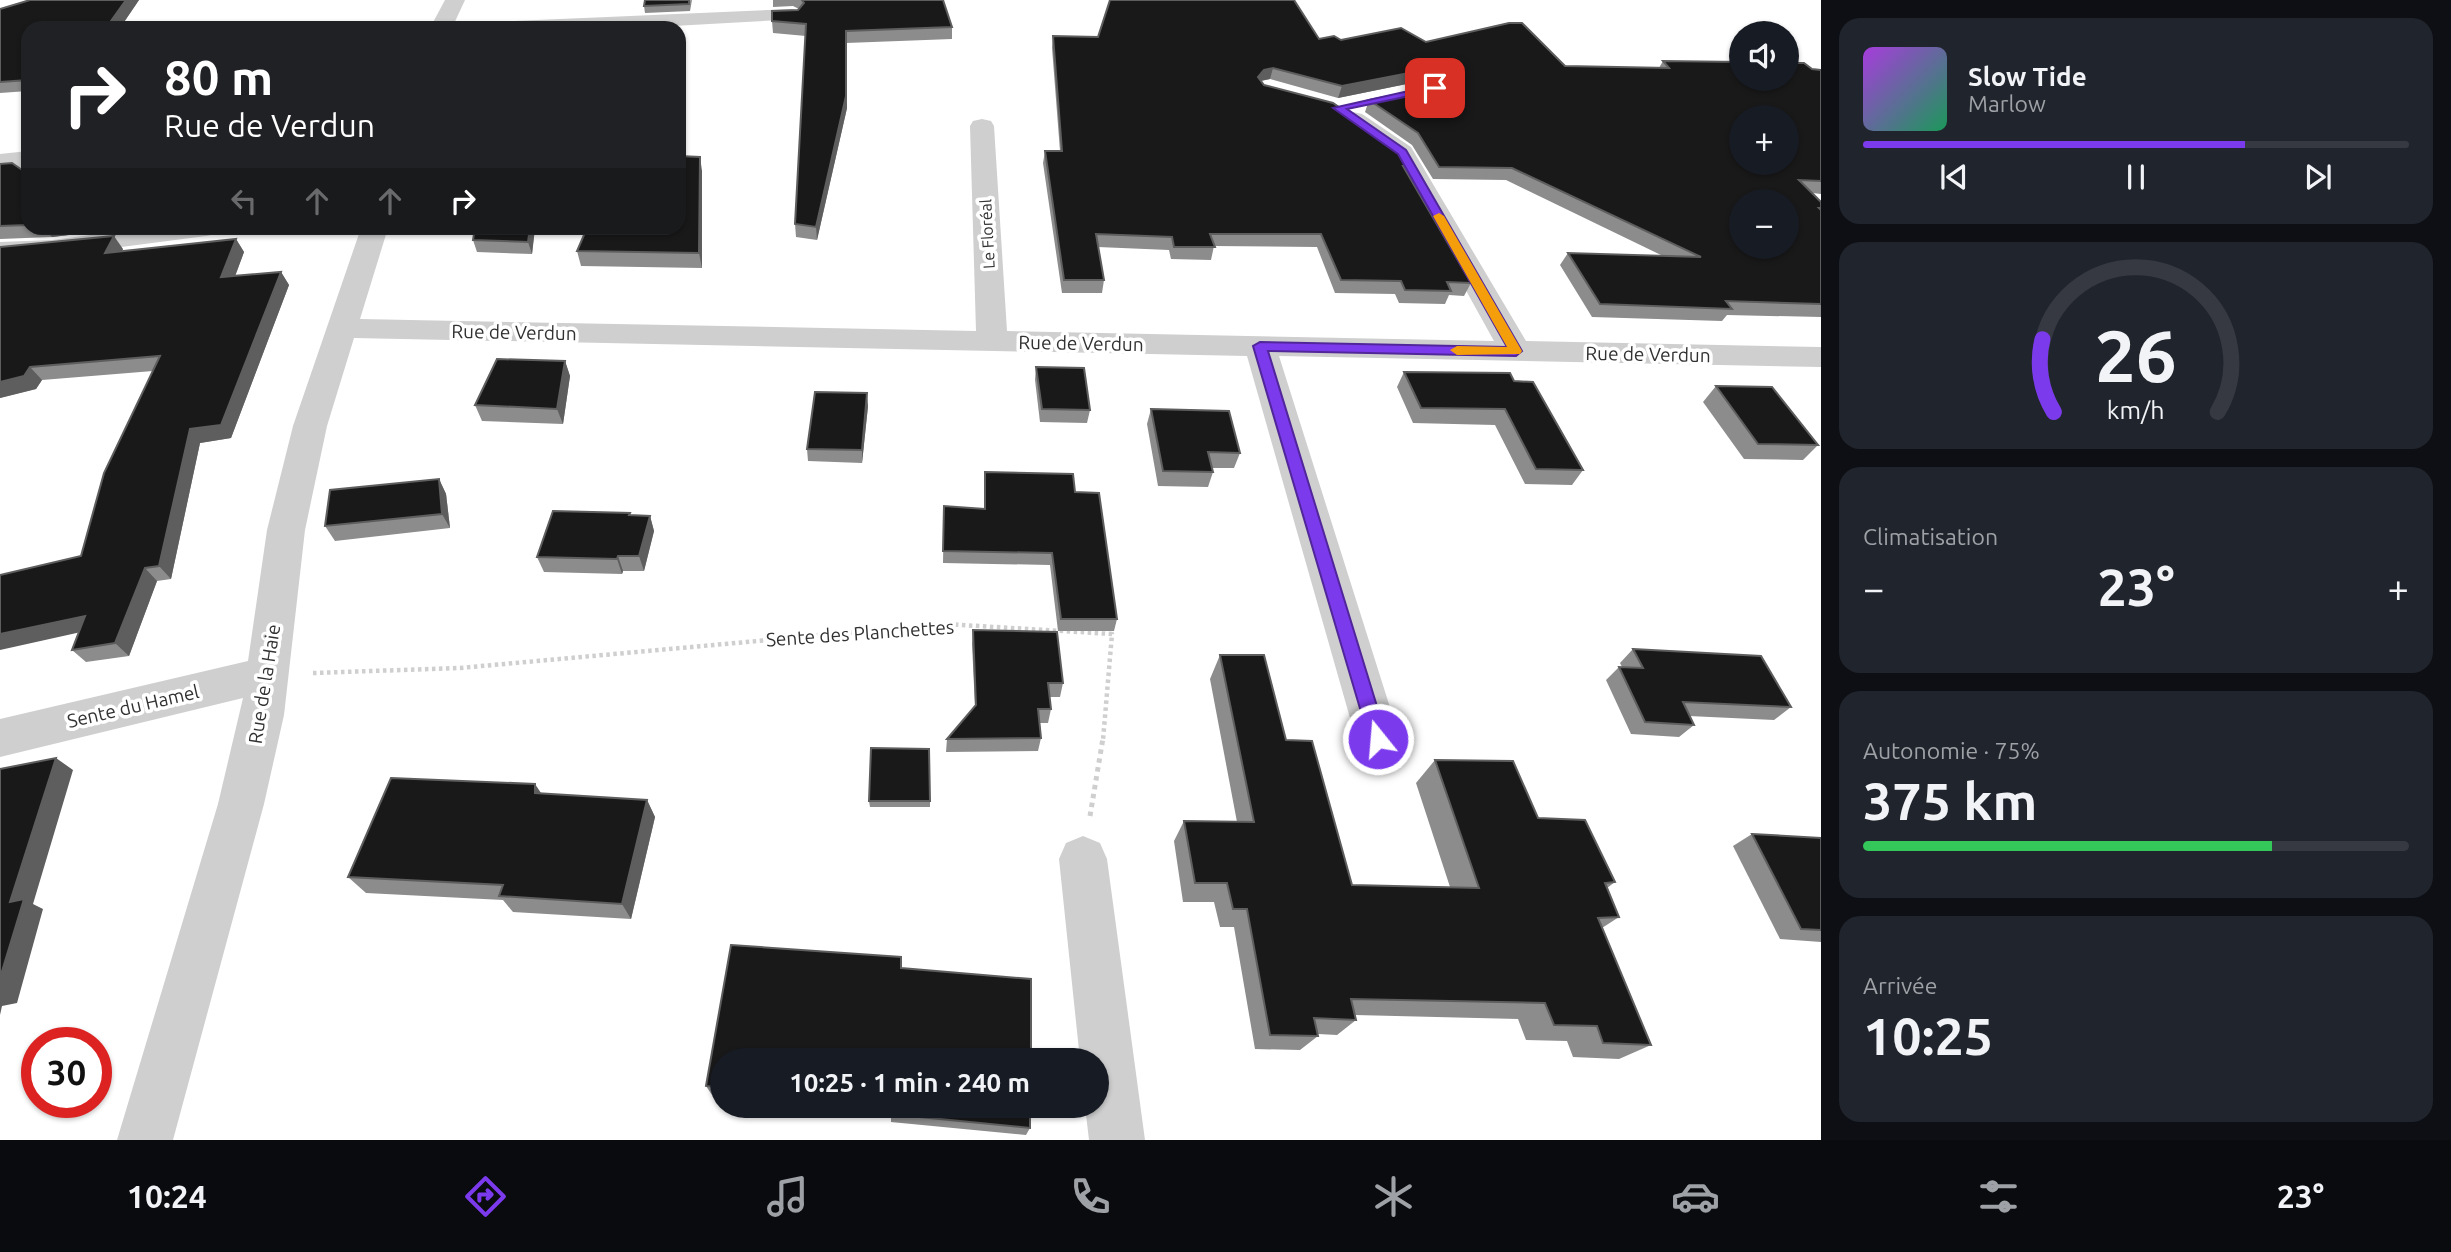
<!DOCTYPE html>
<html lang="fr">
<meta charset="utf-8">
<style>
:root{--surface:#171b24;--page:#20242c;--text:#f1f3f6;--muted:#9ea1a6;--line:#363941;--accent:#7c3aed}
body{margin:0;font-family:Ubuntu,sans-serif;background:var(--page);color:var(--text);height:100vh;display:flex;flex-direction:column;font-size:26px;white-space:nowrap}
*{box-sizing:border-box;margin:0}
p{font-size:23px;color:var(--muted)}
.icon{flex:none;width:38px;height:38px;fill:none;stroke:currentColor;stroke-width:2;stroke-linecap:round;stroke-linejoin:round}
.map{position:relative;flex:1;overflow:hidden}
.panel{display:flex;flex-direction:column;gap:18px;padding:18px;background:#0d0f14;width:630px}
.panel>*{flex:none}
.hud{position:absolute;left:21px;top:21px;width:665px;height:214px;border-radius:21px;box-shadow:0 2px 5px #0004;background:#202124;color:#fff;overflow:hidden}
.tools{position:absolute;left:1729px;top:21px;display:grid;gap:14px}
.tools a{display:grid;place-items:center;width:70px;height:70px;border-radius:50%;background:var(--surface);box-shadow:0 2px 5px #0004;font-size:35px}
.speed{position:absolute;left:21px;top:1027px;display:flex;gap:14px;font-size:35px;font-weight:700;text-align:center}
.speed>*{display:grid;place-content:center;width:91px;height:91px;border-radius:50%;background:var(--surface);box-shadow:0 2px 5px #0004;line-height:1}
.speed .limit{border:10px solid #d22;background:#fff;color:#111}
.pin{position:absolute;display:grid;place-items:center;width:60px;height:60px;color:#fff;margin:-30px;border-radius:14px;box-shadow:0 4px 10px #0006}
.me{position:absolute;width:77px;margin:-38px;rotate:343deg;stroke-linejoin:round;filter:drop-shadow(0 0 5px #0008)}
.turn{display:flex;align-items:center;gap:24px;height:147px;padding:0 28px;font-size:32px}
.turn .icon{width:91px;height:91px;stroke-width:2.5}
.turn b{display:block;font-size:49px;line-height:60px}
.lanes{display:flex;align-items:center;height:66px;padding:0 28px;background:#0003;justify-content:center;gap:35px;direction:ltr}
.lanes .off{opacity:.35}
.big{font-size:52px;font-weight:700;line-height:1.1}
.panel .widget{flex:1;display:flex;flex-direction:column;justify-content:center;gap:10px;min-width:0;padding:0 24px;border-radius:21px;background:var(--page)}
.panel .dial{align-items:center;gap:0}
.dial svg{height:182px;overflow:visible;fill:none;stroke:var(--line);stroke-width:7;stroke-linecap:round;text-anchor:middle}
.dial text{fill:var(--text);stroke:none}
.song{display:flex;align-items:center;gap:21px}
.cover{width:84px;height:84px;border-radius:10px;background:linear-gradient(135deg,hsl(280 70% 55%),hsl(150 70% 35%))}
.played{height:7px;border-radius:4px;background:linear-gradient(90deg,var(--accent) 70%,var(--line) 70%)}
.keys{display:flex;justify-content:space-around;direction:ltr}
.heat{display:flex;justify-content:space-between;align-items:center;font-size:38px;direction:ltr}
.charge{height:10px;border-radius:5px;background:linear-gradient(90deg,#34c759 75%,var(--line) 0)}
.trip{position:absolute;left:710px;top:1048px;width:399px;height:70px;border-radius:35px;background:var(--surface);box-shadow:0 2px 5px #0004;font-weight:700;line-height:70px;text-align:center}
.tabs{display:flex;height:112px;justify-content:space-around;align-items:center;background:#090b0e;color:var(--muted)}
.tabs .icon{width:49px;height:49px}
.tabs .on{color:var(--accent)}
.tabs b{font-size:32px;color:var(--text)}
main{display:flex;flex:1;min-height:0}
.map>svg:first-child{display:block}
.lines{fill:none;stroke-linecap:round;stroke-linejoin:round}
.path-far1{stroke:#cfcfcf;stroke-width:4.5;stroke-dasharray:3.5 3.5;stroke-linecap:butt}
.path{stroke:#cfcfcf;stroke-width:5;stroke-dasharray:4.5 4.5;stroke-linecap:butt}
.minor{fill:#cfcfcf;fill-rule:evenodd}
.wall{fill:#8c8c8c}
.shaded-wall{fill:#5e5e5e}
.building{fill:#191919;stroke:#5e5e5e;stroke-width:2;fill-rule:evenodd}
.route{fill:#7c3aed;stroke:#51269a;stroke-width:2}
.slow{fill:#f59e0b}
.labels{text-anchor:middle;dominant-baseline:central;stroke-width:7;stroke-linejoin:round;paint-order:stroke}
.far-street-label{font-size:16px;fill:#323232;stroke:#fff}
.street-label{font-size:19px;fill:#323232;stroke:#fff}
</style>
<main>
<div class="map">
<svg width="1821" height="1140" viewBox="0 0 1821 1140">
<rect width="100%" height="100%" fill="#fff"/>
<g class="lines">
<path class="path-far1" d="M313,673l147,-5 485,-44 167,10 -9,106"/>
<path class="path" d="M1090,816l13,-78"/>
<g class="minor">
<path d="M445,0h20l-13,28h-22z"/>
<path d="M792,9l7,2 3,4 -3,4 -162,9h-158l3,-5 8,-1z"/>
<path d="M1353,112l9,2 49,33 115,194 295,6v20l-542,-11 121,383 -6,14 -16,5 -16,-5 -6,-14 -109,-383 -893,-18 -27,88 -22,104 -21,185 -20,89 -91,336h-56l101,-336 25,-106 -243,59v-38l248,-58 19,-131 26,-104 68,-198h27l-28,91 616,12 -6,-205 3,-5 9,-2 9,2 3,5 13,205 487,10 -102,-184 -51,-38 3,-5z"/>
<path d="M28,151v16l-28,3v-16z"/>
<path d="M145,228h75l-4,6 -10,2 -154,20 -52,4v-18l52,-2z"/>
<path d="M1083,836l17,7 7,16 38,281h-56l-4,-34h12v-46h-17l-21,-201 7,-16z"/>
</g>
</g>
<g class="wall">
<path d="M30,0h109l-19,28h-92v63l-28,2v-84z"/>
<path d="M692,0l-2,11 -45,2 -1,-7z"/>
<path d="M773,0h170l9,27v12l-106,4 1,65 -30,132 -21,-3 -1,-13 11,-188 -33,-3 -1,-12 27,-12 -6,-3 -20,1z"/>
<path d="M1053,36l266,3 107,3 139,24 94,2 4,-7 158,9v124l-9,-1 9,9v115l-94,-2 -5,6 -130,-4 -32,-52 8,-12 95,3 -157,-76 -73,-1 -21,-34 -47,-33 4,-12 78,-16 -3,-4 -8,-2 -98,20 -68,-19 -9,2 3,4 142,81 -1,3 66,114 -7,13 -15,-1 -4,9 -46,-1 -4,-9 -60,-1 -18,-46 -103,-1 -3,14 -40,-1 -2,-9 -71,-3 6,33 -2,13h-40l-19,-130 2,-12h15l-8,-103z"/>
<path d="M0,164l28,10v54h100l-76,9 -52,2z"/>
<path d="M702,171v97l-121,-2 -4,-15 102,-23z"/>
<path d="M535,228l-3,26 -55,-2 -4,-12z"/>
<path d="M236,239l8,13 -9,24 46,-4 8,13 -58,153 -31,5 -29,136 -14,2 -28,75 -43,6 -14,-12 7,-17 2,-77 72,-185 -111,9 -6,9 -36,9v-151l123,2 -1,2z"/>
<path d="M565,361l5,15 -7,48 -81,-3 -7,-16z"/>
<path d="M1036,367l54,43 -3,13 -47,-1 -5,-42z"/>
<path d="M1404,372l110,9 69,89 -11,15 -47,-1 -30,-59 -82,-2 -16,-36z"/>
<path d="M1716,386l102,59 -15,15 -59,-1 -41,-57z"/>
<path d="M868,406l-6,57 -54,-2 -1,-12z"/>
<path d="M1151,409l89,44 -6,15h-22l1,4 -5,15 -50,-1 -11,-62z"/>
<path d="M985,472l90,20 42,127 -3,12h-56l-8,-66 -107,-2 1,-57 40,3z"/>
<path d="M439,479l7,15 4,34 -115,13 -10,-15z"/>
<path d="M630,513l1,3h19l4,15 -10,40h-21l-1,3 -78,-2 -7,-15z"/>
<path d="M973,630l90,53 -3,14h-11l2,12 -3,14h-8l1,15 -3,13 -92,1 1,-13 28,-32 -3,-63z"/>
<path d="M1633,649l158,58 -17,13 -85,-4 5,9 -15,12 -48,-3 -25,-54 13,-13h3l-2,-4z"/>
<path d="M1220,655l66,85 66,145 98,2 -34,-104 19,-23 103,58 77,64 -8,6 12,29 -17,11 49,117 -32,14 -46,-2 -6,-16 -41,-1 -8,-21 -163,-4 1,5 -19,15 -19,-1v2l-18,14 -45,-1 -21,-122h-14l-6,-25h-31l-9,-61 10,-20 53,1 -27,-143z"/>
<path d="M541,794l106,6 8,17 -24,102 -118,-7 -10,-12 -137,-7 -18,-16z"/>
<path d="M869,801h61v6h-60z"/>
<path d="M1752,834l69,4v104l-41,-3 -47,-93z"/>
<path d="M731,945l170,12v11l130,11v81h-308v36l-11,-1 -6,-9z"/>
<path d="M835,1106h195v22l-4,7 -135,-13v-11z"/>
</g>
<g class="shaded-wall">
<path d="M126,0h13l-19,28h-14z"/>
<path d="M846,43l1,65 -30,132 -1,-13z"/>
<path d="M1440,67l-4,11 -98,20 4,-12z"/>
<path d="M1273,68l-3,11 -10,2 -2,-4 6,-7z"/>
<path d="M700,157l2,14v97l-3,-15z"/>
<path d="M44,228h84l-76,9z"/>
<path d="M530,228h5l-3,26 -4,-12z"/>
<path d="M114,236l9,13 -9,17 -9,-13z"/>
<path d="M236,239l8,13 -14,38 -9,-13z"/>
<path d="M281,272l8,13 -58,153 -31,5 -29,136 -12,-13 31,-137z"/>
<path d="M565,361l5,15 -7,48 -6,-15z"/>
<path d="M30,367l12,13 -6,9 -36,9v-16z"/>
<path d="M867,393l1,13 -6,57v-13z"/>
<path d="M439,479l7,15 4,34 -8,-14z"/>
<path d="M650,516l4,15 -10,40 -5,-15z"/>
<path d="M618,556l5,15 -1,3 -5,-15z"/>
<path d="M145,568l12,13 -28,75 -14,-13z"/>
<path d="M85,616l14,12 -99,22v-16z"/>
<path d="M56,758l17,12 -40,134 10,5 -26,94 -15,3 -2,9v-37l10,-76z"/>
<path d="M535,784l12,18 -12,-9z"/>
<path d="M647,800l8,17 -24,102 -9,-15z"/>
</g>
<g class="building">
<path d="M30,0h96l-20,28h-78v52l-28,2v-73z"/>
<path d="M645,0h44v4l-45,2z"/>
<path d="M802,0h141l9,27 -106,4v65l-30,131 -21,-3 11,-200 -34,-3v-10l26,-1 6,-7z"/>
<path d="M1110,0h184l25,39 15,-3 7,4 60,-12 25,14 83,-19h13l43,43 104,2 -6,-7 78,1v17h46v-16h17l8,6 9,1v111l-22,-1 22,22v6h-2l2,2v94l-95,-3 6,8 -132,-5 -32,-51 133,4 -189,-89 -73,-1 -21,-34 -49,-33 80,-16 5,-10 -5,-5 -9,-2 -98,19 -69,-18 -9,2 -6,7 6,8 69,18 62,43 11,20h-3l68,117 -24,-1 4,9 -46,-1 -4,-9 -60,-1 -20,-46h-111l5,13h-41l-2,-10 -76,-3 8,46h-40l-19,-129h17l-9,-115 45,1zM1741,117h46v46h-46zM1741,201h46v46h-46z"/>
<path d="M679,156l21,1 -1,96 -122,-2 10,-23h92z"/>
<path d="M12,163l16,11v51l-28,1v-62z"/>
<path d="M475,228h55l-2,14 -55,-2z"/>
<path d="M114,236l-9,17 131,-14 -15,38 60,-5 -60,153 -31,4 -31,137 -14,2 -30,75 -43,7 13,-34 -85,18v-59l81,-19 23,-83 56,-117 -130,11 -6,9 -24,6v-135z"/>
<path d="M497,359l68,2 -8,48 -82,-4z"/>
<path d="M1036,367l48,1 6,42 -48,-1z"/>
<path d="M1404,372l106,1 4,8 19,1 50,88 -47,-1 -31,-60 -84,-1z"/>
<path d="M1716,386l56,1 46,58 -60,-1z"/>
<path d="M815,392l52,1 -5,57 -55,-1z"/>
<path d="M1151,409l78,2 11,42 -32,-1 5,20 -50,-1z"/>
<path d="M985,472l88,2 2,18 24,1 18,126h-56l-9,-66 -109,-2 1,-45 41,3z"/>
<path d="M439,479l3,35 -117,12 5,-36z"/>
<path d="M553,511l77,2 -1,2 21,1 -11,40h-21l-1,3 -80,-2z"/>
<path d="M973,630l84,2 6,51h-15l3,26h-13l3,29 -94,1 29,-34z"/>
<path d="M1633,649l128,7 30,51 -108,-5 11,23 -49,-3 -26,-55 24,1z"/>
<path d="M1220,655h44l22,85 26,1 40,144 127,3 -44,-128 78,1 25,57 47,2 30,62 -10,1 14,34 -21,1 53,127 -48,-2 -6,-17 -43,-1 -9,-22 -194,-4 5,21 -42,-2 4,18 -48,-1 -23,-126h-14l-6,-26h-32l-11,-62 70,1z"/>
<path d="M871,748l58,1 1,52h-61z"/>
<path d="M56,758l-46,144 14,-3 -24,79v-209z"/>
<path d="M391,778l144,6v9l112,7 -25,104 -123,-8 4,-11 -155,-8z"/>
<path d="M1752,834l69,4v92l-20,-1z"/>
<path d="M731,945l170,12v11l130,11v81h-308v28l-17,-2z"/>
<path d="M892,1106h138v22l-140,-14z"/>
</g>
<path class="route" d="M1435,85l5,3 -2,2 -91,19 59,41 116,201 -6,5 -248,-5 119,388 -3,6 -6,2 -6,-2 -3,-6 -116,-393 7,-4 247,5 -109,-193 -65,-46z"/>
<path class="slow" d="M1439,213l5,3 78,135 -2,3 -63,1 -7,-5 7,-4 50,1 -74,-131z"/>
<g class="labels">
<g class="far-street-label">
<text transform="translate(987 234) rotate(-93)">Le Floréal</text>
</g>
<g class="street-label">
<text transform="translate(514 332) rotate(1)">Rue de Verdun</text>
<text transform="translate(1081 343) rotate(1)">Rue de Verdun</text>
<text transform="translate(1648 354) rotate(1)">Rue de Verdun</text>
<text transform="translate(860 633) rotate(-4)">Sente des Planchettes</text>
<text transform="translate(264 684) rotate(-81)">Rue de la Haie</text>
<text transform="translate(133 706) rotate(-13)">Sente du Hamel</text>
</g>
</g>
</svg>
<div class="tools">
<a><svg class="icon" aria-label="sound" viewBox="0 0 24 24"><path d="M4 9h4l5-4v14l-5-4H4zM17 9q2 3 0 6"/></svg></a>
<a>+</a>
<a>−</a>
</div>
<div class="speed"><div class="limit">30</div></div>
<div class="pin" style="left:1435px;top:88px;background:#d93025"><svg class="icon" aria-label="arrive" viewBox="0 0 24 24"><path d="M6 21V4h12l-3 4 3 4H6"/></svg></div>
<svg class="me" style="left:1378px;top:739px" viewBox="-20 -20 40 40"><circle r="17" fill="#7c3aed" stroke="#fff" stroke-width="3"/><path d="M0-11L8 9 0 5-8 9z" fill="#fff"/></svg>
<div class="trip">10:25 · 1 min · 240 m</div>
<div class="hud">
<div class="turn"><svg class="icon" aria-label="right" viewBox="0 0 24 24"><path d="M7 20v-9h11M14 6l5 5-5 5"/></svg><div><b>80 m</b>Rue de Verdun</div></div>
<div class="lanes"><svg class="icon off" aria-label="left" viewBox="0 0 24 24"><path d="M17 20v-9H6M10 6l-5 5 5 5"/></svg><svg class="icon off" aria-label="ahead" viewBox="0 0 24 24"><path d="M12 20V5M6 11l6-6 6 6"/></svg><svg class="icon off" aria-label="ahead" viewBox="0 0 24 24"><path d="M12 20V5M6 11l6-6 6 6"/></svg><svg class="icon" aria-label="right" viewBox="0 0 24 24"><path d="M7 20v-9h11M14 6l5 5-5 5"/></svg></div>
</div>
</div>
<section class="panel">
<div class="widget">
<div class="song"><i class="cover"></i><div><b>Slow Tide</b><p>Marlow</p></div></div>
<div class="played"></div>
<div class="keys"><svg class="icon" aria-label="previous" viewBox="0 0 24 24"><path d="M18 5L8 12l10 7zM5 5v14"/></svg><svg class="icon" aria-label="pause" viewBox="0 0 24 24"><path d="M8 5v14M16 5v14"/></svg><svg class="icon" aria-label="next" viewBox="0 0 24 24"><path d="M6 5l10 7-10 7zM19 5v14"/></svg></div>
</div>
<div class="widget dial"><svg viewBox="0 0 100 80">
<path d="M14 69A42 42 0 1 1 86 69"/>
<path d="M14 69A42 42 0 0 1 9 37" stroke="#7c3aed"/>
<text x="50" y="56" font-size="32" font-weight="700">26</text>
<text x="50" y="72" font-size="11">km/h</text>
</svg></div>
<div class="widget"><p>Climatisation</p>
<div class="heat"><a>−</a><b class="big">23°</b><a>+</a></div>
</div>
<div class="widget"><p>Autonomie · 75%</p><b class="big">375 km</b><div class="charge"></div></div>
<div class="widget"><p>Arrivée</p><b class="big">10:25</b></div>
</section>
</main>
<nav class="tabs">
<b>10:24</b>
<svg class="icon on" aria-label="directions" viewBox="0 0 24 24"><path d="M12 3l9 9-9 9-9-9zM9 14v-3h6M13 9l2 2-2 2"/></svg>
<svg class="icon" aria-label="music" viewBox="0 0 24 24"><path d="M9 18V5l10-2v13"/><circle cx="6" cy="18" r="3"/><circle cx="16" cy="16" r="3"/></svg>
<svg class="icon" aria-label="phone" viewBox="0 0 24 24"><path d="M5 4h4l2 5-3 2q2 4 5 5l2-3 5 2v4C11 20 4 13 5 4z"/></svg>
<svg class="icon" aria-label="climate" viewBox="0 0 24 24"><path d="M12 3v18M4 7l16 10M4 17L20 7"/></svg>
<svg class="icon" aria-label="car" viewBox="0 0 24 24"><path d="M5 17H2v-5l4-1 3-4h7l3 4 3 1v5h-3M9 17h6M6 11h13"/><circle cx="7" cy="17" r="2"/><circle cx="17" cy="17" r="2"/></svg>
<svg class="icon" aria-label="filters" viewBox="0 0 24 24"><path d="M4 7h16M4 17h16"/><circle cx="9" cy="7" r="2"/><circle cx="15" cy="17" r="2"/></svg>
<b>23°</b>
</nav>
